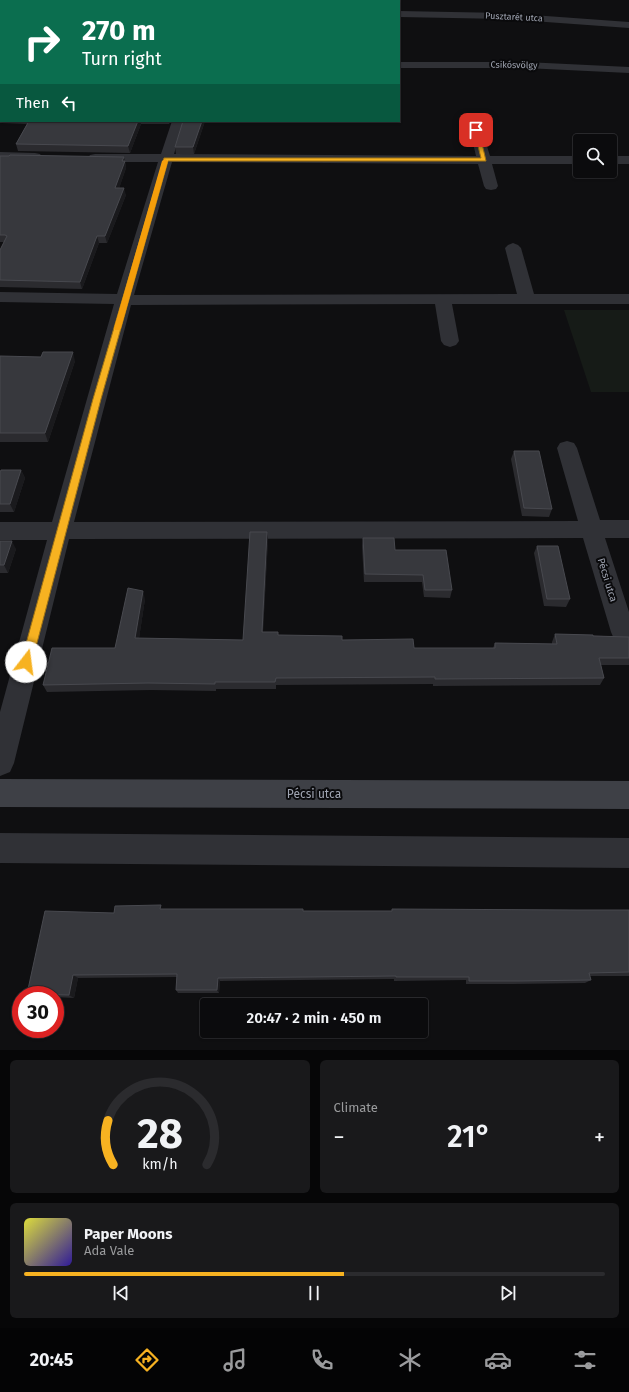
<!DOCTYPE html>
<meta charset="utf-8">
<style>
:root{--surface:#0b0b0d;--page:#19191b;--text:#f1f3f6;--muted:#9a9b9d;--line:#2b2b2e;--accent:#f7b221}
body{margin:0;font-family:"Fira Sans",sans-serif;background:var(--page);color:var(--text);height:100vh;display:flex;flex-direction:column;font-size:15px;white-space:nowrap}
*{box-sizing:border-box;margin:0}
p{font-size:13px;color:var(--muted)}
.icon{flex:none;width:22px;height:22px;fill:none;stroke:currentColor;stroke-width:2;stroke-linecap:round;stroke-linejoin:round}
.map{position:relative;height:1050px;overflow:hidden}
.details{display:flex;flex-direction:column;gap:10px;padding:10px;background:#060607;flex:1}
.details>*{flex:none}
.hud{position:absolute;left:0px;top:0px;width:400px;height:122px;box-shadow:0 1px 3px #0004,0 0 0 1px var(--line);background:#0b6e4f;color:#fff;overflow:hidden}
.tools{position:absolute;left:573px;top:134px;display:grid;gap:8px}
.tools a{display:grid;place-items:center;width:44px;height:44px;border-radius:4px;background:var(--surface);box-shadow:0 1px 3px #0004,0 0 0 1px var(--line);font-size:20px}
.speed{position:absolute;left:12px;top:986px;display:flex;gap:8px;font-size:20px;font-weight:700;text-align:center}
.speed>*{display:grid;place-content:center;width:52px;height:52px;border-radius:50%;background:var(--surface);box-shadow:0 1px 3px #0004,0 0 0 1px var(--line);line-height:1}
.speed .limit{border:6px solid #d22;background:#fff;color:#111}
.pin{position:absolute;display:grid;place-items:center;width:34px;height:34px;color:#fff;margin:-17px;border-radius:8px;box-shadow:0 2px 6px #0006}
.me{position:absolute;width:44px;margin:-22px;rotate:15deg;stroke-linejoin:round;filter:drop-shadow(0 0 3px #0008)}
.turn{display:flex;align-items:center;gap:14px;height:84px;padding:0 16px;font-size:18px}
.turn .icon{width:52px;height:52px;stroke-width:2.5}
.turn b{display:block;font-size:28px;line-height:34px}
.then{display:flex;align-items:center;height:38px;padding:0 16px;background:#0003;gap:8px;font-size:15px}
.big{font-size:30px;font-weight:600;line-height:1.1}
.details .tile{flex:1;display:flex;flex-direction:column;justify-content:center;gap:6px;min-width:0;padding:0 14px;border-radius:6px;background:var(--page)}
.details .dial{align-items:center;gap:0}
.dial svg{height:104px;overflow:visible;fill:none;stroke:var(--line);stroke-width:7;stroke-linecap:round;text-anchor:middle}
.dial text{fill:var(--text);stroke:none}
.song{display:flex;align-items:center;gap:12px}
.cover{width:48px;height:48px;border-radius:6px;background:linear-gradient(135deg,hsl(60 70% 55%),hsl(250 70% 35%))}
.played{height:4px;border-radius:2px;background:linear-gradient(90deg,var(--accent) 55%,var(--line) 55%)}
.keys{display:flex;justify-content:space-around;direction:ltr}
.heat{display:flex;justify-content:space-between;align-items:center;font-size:22px;direction:ltr}
.details .tiles{flex:1;display:grid;gap:10px;grid-template-columns:1fr 1fr}
.tile:last-child{grid-column:span 2}
.trip{position:absolute;left:200px;top:998px;width:228px;height:40px;border-radius:4px;background:var(--surface);box-shadow:0 1px 3px #0004,0 0 0 1px var(--line);font-weight:600;line-height:40px;text-align:center}
.menu{display:flex;height:64px;justify-content:space-around;align-items:center;background:#040405;color:var(--muted)}
.menu .icon{width:28px;height:28px}
.menu .selected{color:var(--accent)}
.menu b{font-size:18px;color:var(--text)}
.map>svg:first-child{display:block}
.green{fill:#161b17}
.lines{fill:none;stroke-linecap:round;stroke-linejoin:round}
.minor{fill:#303136;fill-rule:evenodd}
.secondary{fill:#3e4046;fill-rule:evenodd}
.wall{fill:#2b2b2f}
.shaded-wall{fill:#1a1a1d}
.building{fill:#37383d;stroke:#48494f}
.route{fill:#f7b221;stroke:#a17415}
.slow{fill:#f59e0b}
.labels{text-anchor:middle;dominant-baseline:central;stroke-width:4;stroke-linejoin:round;paint-order:stroke}
.far-street-label{font-size:9px;fill:#a0a5b2;stroke:#0a0a0c}
.street-label{font-size:10px;fill:#a0a5b2;stroke:#0a0a0c}
.near-street-label{font-size:12px;fill:#a0a5b2;stroke:#0a0a0c}
</style>
<div class="map">
<svg width="629" height="1050" viewBox="0 0 629 1050">
<rect width="100%" height="100%" fill="#0f0f11"/>
<path class="green" d="M564,310h65v82h-38z"/>
<g class="lines">
<g class="minor">
<path d="M399,11l106,2 124,9v6l-124,-9 -106,-2z"/>
<path d="M399,62h126l104,5v6l-104,-5h-126z"/>
<path d="M172,121h12l-10,33 302,2 -6,-26 1,-3h10l1,3 8,26h90v8h-88l6,22 -2,3 -5,1 -5,-1 -2,-3 -6,-22 -306,-2 -38,133 383,-1 -12,-46 3,-3 5,-2 5,2 3,3 13,46h95v10h-177l7,37 -3,4 -6,2 -6,-2 -3,-4 -6,-37 -304,1 -57,217 504,-1 -21,-73 3,-5 7,-2 7,2 3,5 23,72h29v18h-24l24,74v28l-6,3 -9,-4 -3,-7 -28,-94 -514,1 -55,224 -4,9 -10,4v-64l47,-172h-47v-18h52l62,-218 -114,-2v-10l117,2 41,-132h-63l-5,-1 -2,-3 2,-3 5,-1h66z"/>
<path d="M0,152l35,1 5,1 2,3 -2,3 -5,1 -35,-1z"/>
<rect x="610" y="156" width="19" height="8"/>
<path d="M0,833l629,5v30l-629,-5z"/>
</g>
<path class="secondary" d="M0,779l629,2v28l-629,-2z"/>
</g>
<g class="wall">
<path d="M1,121h170l-2,3h-28l-11,29 -112,-2 -2,-7 11,-20 -25,-1z"/>
<path d="M183,121h22l-11,33h-18l-1,-7z"/>
<path d="M0,156l125,5 1,7 -7,20 7,7 -19,48h-8l-17,46 -82,-2v-37l4,-8h-4z"/>
<path d="M0,356l75,5 -27,81h-48z"/>
<path d="M514,451l38,58 -3,8 -27,-1 -11,-57z"/>
<path d="M21,470l4,8 -11,34h-14v-40z"/>
<path d="M267,532l1,8 -5,92 15,3 64,5 72,8h79l2,-5 57,1v-2l3,-8 74,3v28h-28l3,13 -4,7 -167,1v-2l-157,1v4h-60v2l-65,-1 -104,2 -4,-7 72,-37 30,-49 -6,39 104,2z"/>
<path d="M363,538l32,12 57,40 -2,8 -26,-1 -2,-15h-58l-2,-36z"/>
<path d="M0,541l16,8 -8,24h-8z"/>
<path d="M537,546l33,53 -4,8 -22,-1 -10,-53z"/>
<path d="M163,909l140,2h89v-2l185,1h52v66h-39l1,4 -6,3 -71,1h-48v-4l-72,1v-2l-174,2 -1,12h-41l-2,-3 1,-13 -99,1 -4,20 -19,-1v-2h-26l-2,-1 87,-81z"/>
</g>
<g class="shaded-wall">
<path d="M138,121h2l1,3 -11,29 -2,-7z"/>
<path d="M202,121h3l-11,33 -1,-7z"/>
<path d="M124,157l2,11 -9,27 -2,-7z"/>
<path d="M124,188l2,7 -19,48 -2,-7z"/>
<path d="M97,236l2,7 -17,46 -2,-7z"/>
<path d="M73,352l2,9 -27,81 -3,-9z"/>
<path d="M21,470l4,8 -11,34 -4,-8z"/>
<path d="M267,532l1,8 -6,100v-8z"/>
<path d="M12,541l4,8 -8,24 -4,-8z"/>
<path d="M143,591l2,8 -7,46 -3,-7z"/>
<path d="M73,975l5,3 -4,20 -5,-3z"/>
<path d="M218,978l2,3 -1,12 -2,-3z"/>
</g>
<g class="building">
<path d="M0,37h1v76h-1v-54h1l-1,-4z"/>
<path d="M29,121h109l-10,25 -112,-2z"/>
<path d="M183,121h19l-9,26h-18z"/>
<path d="M10,155l114,2 -2,4h3l-10,27h9l-19,48h-8l-17,46 -80,-2v-30l7,-14 -2,-1h-5v-79h9z"/>
<path d="M43,352h30l-28,81h-45v-77l41,1z"/>
<path d="M514,451h25l13,58 -28,-1z"/>
<path d="M1,470h20l-11,34h-10v-32z"/>
<path d="M250,532h17l-5,100h16v3l64,1v4l71,-1 1,9h81v-5l62,1 -2,-10 38,1v1l36,1v21h-30l5,20 -169,1v-2l-159,1 -1,4h-60v2l-67,-1 -105,2 9,-37h63l13,-60 15,3 -8,47 108,2z"/>
<path d="M363,538h31l1,12h51l6,40h-27l-2,-15 -58,-1z"/>
<path d="M0,541h12l-8,24h-4z"/>
<path d="M537,546h21l12,53h-23z"/>
<path d="M161,905l-1,4h143v2h89v-2l185,1h52v62l-40,1 2,7 -73,1h-49v-4h-73v-1l-178,2 -1,12h-41l1,-16 -104,1 -4,20 -42,-1 18,-83 69,2 1,-7z"/>
</g>
<path class="route" d="M476,128l3,2 7,31h-318l-67,238 -69,263 -2,3 -4,2 -3,-2 -2,-3 72,-263 71,-241h317l-7,-28z"/>
<path class="slow" d="M165,159l3,2 -47,167 -1,2h-5l-1,-2 48,-167z"/>
<g class="labels">
<g class="far-street-label">
<text transform="translate(514 17) rotate(3)">Pusztarét utca</text>
<text transform="translate(514 65) rotate(1)">Csikósvölgy</text>
</g>
<g class="street-label">
<text transform="translate(607 580) rotate(73)">Pécsi utca</text>
</g>
<g class="near-street-label">
<text x="314" y="794">Pécsi utca</text>
</g>
</g>
</svg>
<div class="tools">
<a><svg class="icon" aria-label="search" viewBox="0 0 24 24"><circle cx="10" cy="10" r="6"/><path d="M15 15l6 6"/></svg></a>
</div>
<div class="speed"><div class="limit">30</div></div>
<div class="pin" style="left:476px;top:130px;background:#d93025"><svg class="icon" aria-label="arrive" viewBox="0 0 24 24"><path d="M6 21V4h12l-3 4 3 4H6"/></svg></div>
<svg class="me" style="left:26px;top:662px" viewBox="-20 -20 40 40"><circle r="19" fill="#fff"/><path d="M0-13L10 11 0 6-10 11z" fill="#f7b221"/></svg>
<div class="trip">20:47 · 2 min · 450 m</div>
<div class="hud">
<div class="turn"><svg class="icon" aria-label="right" viewBox="0 0 24 24"><path d="M7 20v-9h11M14 6l5 5-5 5"/></svg><div><b>270 m</b>Turn right</div></div>
<div class="then">Then<svg class="icon" aria-label="left" viewBox="0 0 24 24"><path d="M17 20v-9H6M10 6l-5 5 5 5"/></svg></div>
</div>
</div>
<section class="details">
<div class="tiles">
<div class="tile dial"><svg viewBox="0 0 100 80">
<path d="M14 69A42 42 0 1 1 86 69"/>
<path d="M14 69A42 42 0 0 1 10 35" stroke="#f7b221"/>
<text x="50" y="56" font-size="32" font-weight="700">28</text>
<text x="50" y="72" font-size="11">km/h</text>
</svg></div>
<div class="tile"><p>Climate</p>
<div class="heat"><a>−</a><b class="big">21°</b><a>+</a></div>
</div>
<div class="tile">
<div class="song"><i class="cover"></i><div><b>Paper Moons</b><p>Ada Vale</p></div></div>
<div class="played"></div>
<div class="keys"><svg class="icon" aria-label="previous" viewBox="0 0 24 24"><path d="M18 5L8 12l10 7zM5 5v14"/></svg><svg class="icon" aria-label="pause" viewBox="0 0 24 24"><path d="M8 5v14M16 5v14"/></svg><svg class="icon" aria-label="next" viewBox="0 0 24 24"><path d="M6 5l10 7-10 7zM19 5v14"/></svg></div>
</div>
</div>
</section>
<nav class="menu">
<b>20:45</b>
<svg class="icon selected" aria-label="directions" viewBox="0 0 24 24"><path d="M12 3l9 9-9 9-9-9zM9 14v-3h6M13 9l2 2-2 2"/></svg>
<svg class="icon" aria-label="music" viewBox="0 0 24 24"><path d="M9 18V5l10-2v13"/><circle cx="6" cy="18" r="3"/><circle cx="16" cy="16" r="3"/></svg>
<svg class="icon" aria-label="phone" viewBox="0 0 24 24"><path d="M5 4h4l2 5-3 2q2 4 5 5l2-3 5 2v4C11 20 4 13 5 4z"/></svg>
<svg class="icon" aria-label="climate" viewBox="0 0 24 24"><path d="M12 3v18M4 7l16 10M4 17L20 7"/></svg>
<svg class="icon" aria-label="car" viewBox="0 0 24 24"><path d="M5 17H2v-5l4-1 3-4h7l3 4 3 1v5h-3M9 17h6M6 11h13"/><circle cx="7" cy="17" r="2"/><circle cx="17" cy="17" r="2"/></svg>
<svg class="icon" aria-label="filters" viewBox="0 0 24 24"><path d="M4 7h16M4 17h16"/><circle cx="9" cy="7" r="2"/><circle cx="15" cy="17" r="2"/></svg>
</nav>
